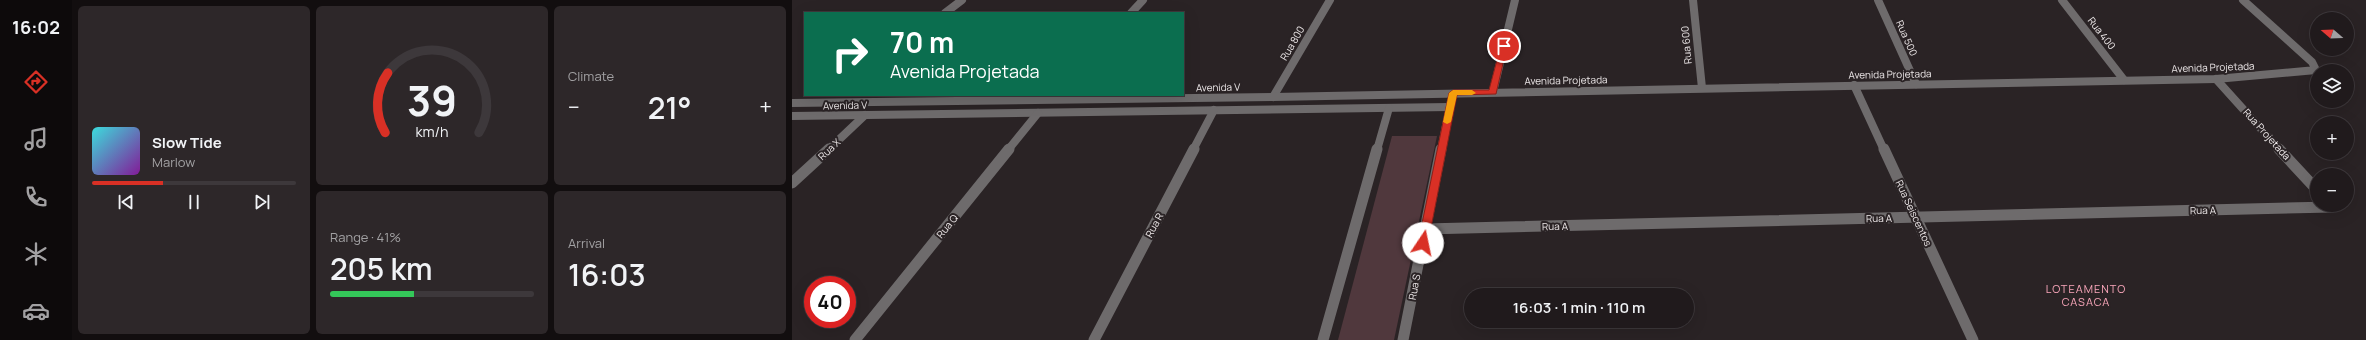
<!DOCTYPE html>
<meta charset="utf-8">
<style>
:root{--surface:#201a1c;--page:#2d2729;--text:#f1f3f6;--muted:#a2a1a3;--line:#3d383b;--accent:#d93025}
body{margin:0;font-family:Manrope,sans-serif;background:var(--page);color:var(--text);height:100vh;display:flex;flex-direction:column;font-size:15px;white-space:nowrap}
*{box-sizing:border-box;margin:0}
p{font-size:13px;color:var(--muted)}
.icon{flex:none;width:22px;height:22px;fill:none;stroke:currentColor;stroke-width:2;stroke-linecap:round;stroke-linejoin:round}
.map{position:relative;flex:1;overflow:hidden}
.details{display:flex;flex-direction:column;gap:6px;padding:6px;background:#120e0f;width:720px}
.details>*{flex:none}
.top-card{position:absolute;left:12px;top:12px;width:380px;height:84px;border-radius:0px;box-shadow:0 4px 16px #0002,0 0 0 1px var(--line);background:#0b6e4f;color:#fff;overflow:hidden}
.needle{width:26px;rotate:289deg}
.fabs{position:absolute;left:1518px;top:12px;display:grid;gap:8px}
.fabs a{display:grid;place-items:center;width:44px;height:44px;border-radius:50%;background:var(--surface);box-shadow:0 4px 16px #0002,0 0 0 1px var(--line);font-size:20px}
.speed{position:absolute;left:12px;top:276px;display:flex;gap:8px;font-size:20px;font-weight:700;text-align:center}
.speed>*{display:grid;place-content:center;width:52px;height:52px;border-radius:50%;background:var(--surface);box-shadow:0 4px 16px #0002,0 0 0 1px var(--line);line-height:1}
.speed .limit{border:6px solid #d22;background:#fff;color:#111}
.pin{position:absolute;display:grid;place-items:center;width:34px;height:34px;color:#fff;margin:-17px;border:2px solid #fff;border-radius:50%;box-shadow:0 1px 4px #0007}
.me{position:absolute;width:44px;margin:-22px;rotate:11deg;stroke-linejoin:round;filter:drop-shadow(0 0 3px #0008)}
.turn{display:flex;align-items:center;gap:14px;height:84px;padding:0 20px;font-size:18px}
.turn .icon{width:52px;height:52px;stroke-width:2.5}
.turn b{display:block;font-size:28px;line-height:34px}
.big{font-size:30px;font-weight:600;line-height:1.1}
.details .card{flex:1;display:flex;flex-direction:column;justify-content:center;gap:6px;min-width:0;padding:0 14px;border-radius:6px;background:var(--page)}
.details .dial{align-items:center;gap:0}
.dial svg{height:104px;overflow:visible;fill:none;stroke:var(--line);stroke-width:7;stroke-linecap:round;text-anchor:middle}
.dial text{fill:var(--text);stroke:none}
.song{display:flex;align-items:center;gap:12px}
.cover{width:48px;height:48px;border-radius:6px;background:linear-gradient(135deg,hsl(180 70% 55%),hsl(290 70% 35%))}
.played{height:4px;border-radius:2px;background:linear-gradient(90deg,var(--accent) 35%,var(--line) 35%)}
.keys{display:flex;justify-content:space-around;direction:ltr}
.heat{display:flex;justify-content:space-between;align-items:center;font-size:22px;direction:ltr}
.charge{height:6px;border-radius:3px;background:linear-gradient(90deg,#34c759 41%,var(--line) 0)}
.details .tiles{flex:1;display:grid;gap:6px;grid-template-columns:repeat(3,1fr)}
.card:first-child{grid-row:span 2}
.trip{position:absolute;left:672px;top:288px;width:230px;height:40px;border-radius:20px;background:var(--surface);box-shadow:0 4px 16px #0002,0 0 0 1px var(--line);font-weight:600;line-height:40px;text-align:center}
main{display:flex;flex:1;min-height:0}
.tab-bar{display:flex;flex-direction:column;width:72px;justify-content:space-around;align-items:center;background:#0d0a0b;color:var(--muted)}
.tab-bar .icon{width:28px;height:28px}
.tab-bar .selected{color:var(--accent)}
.tab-bar b{font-size:18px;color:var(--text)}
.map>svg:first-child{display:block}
.green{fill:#50383d}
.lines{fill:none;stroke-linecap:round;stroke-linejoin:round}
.minor-far1{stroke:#6e6b6c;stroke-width:8}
.minor{stroke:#6e6b6c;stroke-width:11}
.route{fill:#d93025;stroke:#8d1f18}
.slow{fill:#f59e0b}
.labels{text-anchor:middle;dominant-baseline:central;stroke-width:4;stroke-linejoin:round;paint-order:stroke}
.street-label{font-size:10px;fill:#ece7e8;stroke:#2a2325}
.neighbourhood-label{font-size:11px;letter-spacing:1px;fill:#f9a6ba;stroke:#2a2325}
</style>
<main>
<nav class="tab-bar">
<b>16:02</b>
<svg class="icon selected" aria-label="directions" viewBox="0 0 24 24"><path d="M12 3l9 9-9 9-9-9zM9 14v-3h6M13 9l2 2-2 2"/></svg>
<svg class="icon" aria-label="music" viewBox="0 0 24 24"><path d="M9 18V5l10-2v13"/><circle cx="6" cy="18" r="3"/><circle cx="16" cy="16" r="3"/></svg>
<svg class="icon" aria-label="phone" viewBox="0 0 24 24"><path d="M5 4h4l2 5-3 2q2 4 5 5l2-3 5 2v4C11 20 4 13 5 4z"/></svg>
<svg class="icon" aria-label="climate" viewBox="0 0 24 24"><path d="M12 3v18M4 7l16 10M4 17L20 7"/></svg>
<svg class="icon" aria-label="car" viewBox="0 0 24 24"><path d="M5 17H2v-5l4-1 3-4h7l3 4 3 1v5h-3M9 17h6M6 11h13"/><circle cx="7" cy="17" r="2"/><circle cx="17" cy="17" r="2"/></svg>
</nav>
<section class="details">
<div class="tiles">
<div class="card">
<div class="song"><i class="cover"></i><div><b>Slow Tide</b><p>Marlow</p></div></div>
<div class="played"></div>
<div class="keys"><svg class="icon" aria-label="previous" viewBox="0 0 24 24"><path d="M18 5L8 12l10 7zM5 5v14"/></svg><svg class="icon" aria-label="pause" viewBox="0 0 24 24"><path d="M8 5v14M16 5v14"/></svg><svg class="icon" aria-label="next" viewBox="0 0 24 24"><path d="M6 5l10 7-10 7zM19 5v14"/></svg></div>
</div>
<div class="card dial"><svg viewBox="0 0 100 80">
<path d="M14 69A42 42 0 1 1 86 69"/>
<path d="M14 69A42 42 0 0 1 16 23" stroke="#d93025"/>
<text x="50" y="56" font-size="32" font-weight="700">39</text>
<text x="50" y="72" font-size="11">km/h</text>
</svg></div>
<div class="card"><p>Climate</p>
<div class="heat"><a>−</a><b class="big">21°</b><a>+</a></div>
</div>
<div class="card"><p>Range · 41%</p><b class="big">205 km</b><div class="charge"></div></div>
<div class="card"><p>Arrival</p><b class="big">16:03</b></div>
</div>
</section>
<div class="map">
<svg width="1574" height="340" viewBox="0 0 1574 340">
<rect width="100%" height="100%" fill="#2a2325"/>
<path class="green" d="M600,136h45l-43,204h-56z"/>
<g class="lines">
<g class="minor-far1">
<path d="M901,0l9,88"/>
<path d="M1086,0l38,84"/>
<path d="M1270,0l62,80"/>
<path d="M153,13l17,-13"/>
<path d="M339,13l12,-13"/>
<path d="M1424,79l64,71"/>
<path d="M1062,85l30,65"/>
<path d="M701,92l22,-92"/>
<path d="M481,97l57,-97"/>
<path d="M0,103l481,-6 943,-18 100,-9 -4,-8 -69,-62"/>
<path d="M0,116l658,-9"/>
<path d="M36,150l37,-35"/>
<path d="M216,150l30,-37"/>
<path d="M401,150l21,-40"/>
<path d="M585,150l12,-42"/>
<path d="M649,150l10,-49"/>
</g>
<g class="minor">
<path d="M1092,149l89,191"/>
<path d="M1487,149l38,41"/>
<path d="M0,183l37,-34"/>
<path d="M633,229l907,-22"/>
<path d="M63,340l154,-191"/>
<path d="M302,340l100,-191"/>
<path d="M531,340l54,-191"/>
<path d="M611,340l38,-191"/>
</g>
</g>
<path class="route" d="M709,45l6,1 -11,48 -39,1 -29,148 -5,3 -4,-1 -1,-2 31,-150 4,-3h36z"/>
<path class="slow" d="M661,90h19l4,3 -4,2h-15l-6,27 -4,2 -4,-2 6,-29z"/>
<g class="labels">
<g class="street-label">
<text transform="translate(1310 33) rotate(52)">Rua 400</text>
<text transform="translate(1115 38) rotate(66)">Rua 500</text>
<text transform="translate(500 43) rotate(-60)">Rua 800</text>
<text transform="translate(894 45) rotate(-95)">Rua 600</text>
<text transform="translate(1421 67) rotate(-2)">Avenida Projetada</text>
<text transform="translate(1098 74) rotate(-1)">Avenida Projetada</text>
<text transform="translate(774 80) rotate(-1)">Avenida Projetada</text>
<text transform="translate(426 87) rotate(-1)">Avenida V</text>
<text transform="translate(53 105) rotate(-1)">Avenida V</text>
<text transform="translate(1475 134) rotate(48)">Rua Projetada</text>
<text transform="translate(37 149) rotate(-43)">Rua X</text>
<text transform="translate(1411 210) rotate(-1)">Rua A</text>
<text transform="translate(1122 213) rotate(65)">Rua Seiscentos</text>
<text transform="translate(1087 218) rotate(-1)">Rua A</text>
<text transform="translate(362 225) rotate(-62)">Rua R</text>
<text transform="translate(155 226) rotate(-51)">Rua Q</text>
<text transform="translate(763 226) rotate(-1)">Rua A</text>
<text transform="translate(622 287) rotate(-79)">Rua S</text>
</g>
<g class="neighbourhood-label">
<text x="1294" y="288">LOTEAMENTO<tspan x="1294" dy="13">CASACA</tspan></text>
</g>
</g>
</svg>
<div class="fabs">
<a><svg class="needle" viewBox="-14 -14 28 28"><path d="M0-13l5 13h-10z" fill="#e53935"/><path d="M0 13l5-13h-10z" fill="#a2a1a3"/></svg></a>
<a><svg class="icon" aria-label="layers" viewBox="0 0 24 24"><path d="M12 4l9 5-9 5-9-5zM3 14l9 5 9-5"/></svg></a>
<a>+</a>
<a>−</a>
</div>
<div class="speed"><div class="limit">40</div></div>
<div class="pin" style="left:712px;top:46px;background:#d93025"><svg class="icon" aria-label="arrive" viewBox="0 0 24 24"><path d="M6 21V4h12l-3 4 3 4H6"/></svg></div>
<svg class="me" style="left:631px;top:243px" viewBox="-20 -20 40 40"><circle r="19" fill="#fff"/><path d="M0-13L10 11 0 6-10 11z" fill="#d93025"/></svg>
<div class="trip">16:03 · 1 min · 110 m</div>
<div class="top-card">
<div class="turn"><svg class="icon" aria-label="right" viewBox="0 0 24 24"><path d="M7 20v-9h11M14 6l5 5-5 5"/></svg><div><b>70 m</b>Avenida Projetada</div></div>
</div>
</div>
</main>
